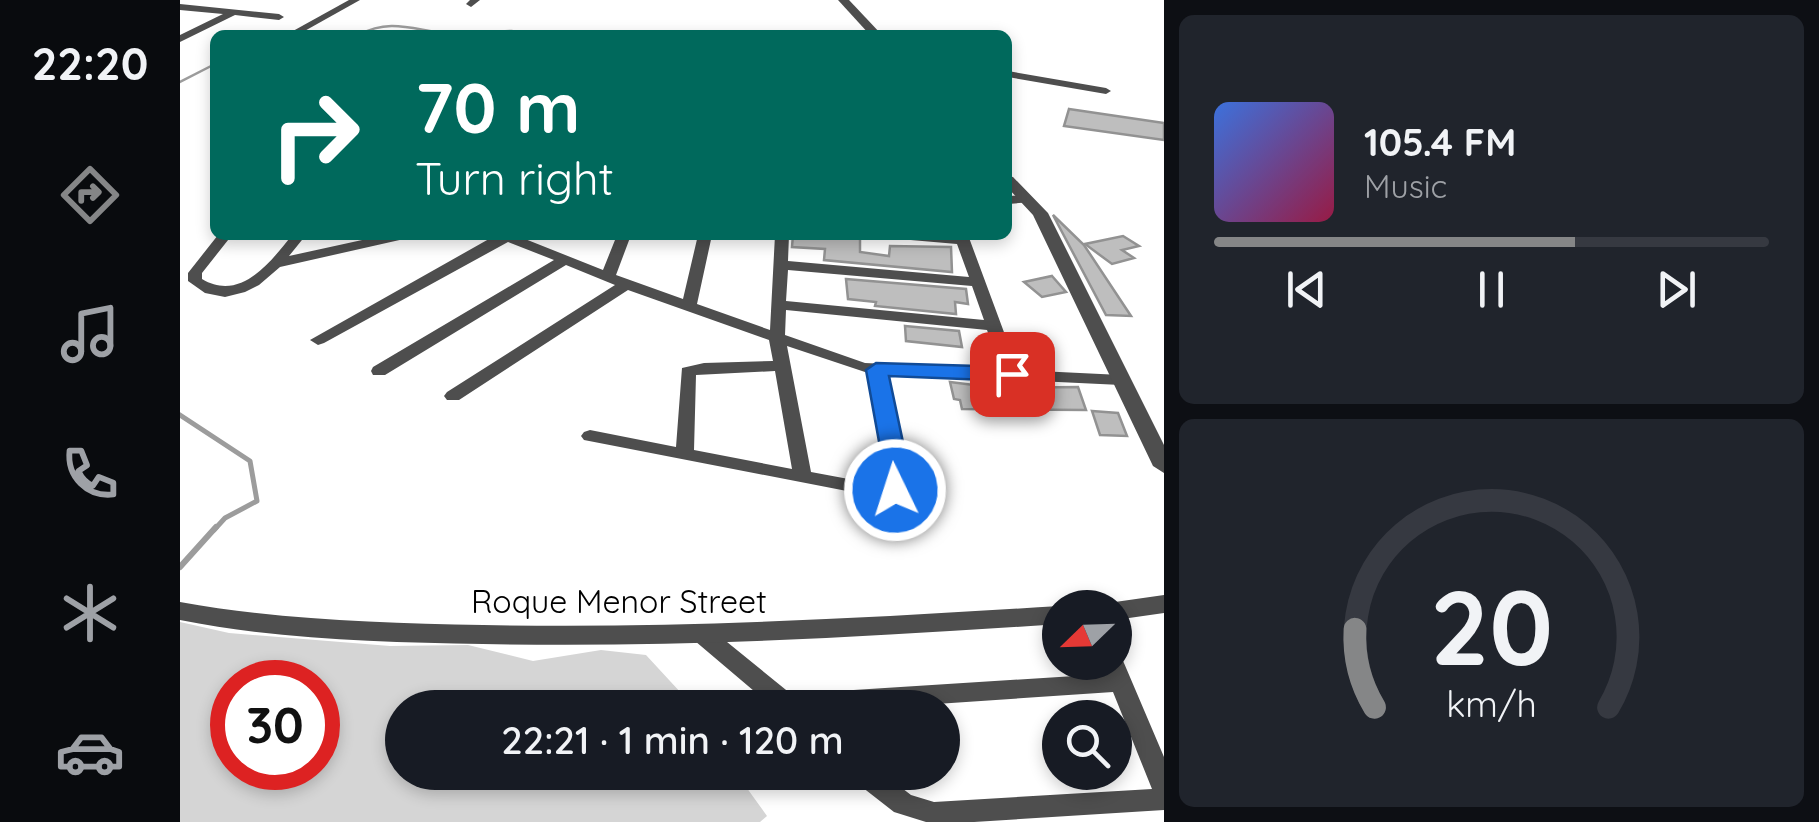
<!DOCTYPE html>
<meta charset="utf-8">
<style>
:root{--surface:#171b24;--page:#20242c;--text:#f1f3f6;--muted:#9ea1a6;--line:#363941;--accent:#858687}
body{margin:0;font-family:Quicksand,sans-serif;background:var(--page);color:var(--text);height:100vh;display:flex;flex-direction:column;font-size:38px;white-space:nowrap}
*{box-sizing:border-box;margin:0}
p{font-size:32px;color:var(--muted)}
.icon{flex:none;width:55px;height:55px;fill:none;stroke:currentColor;stroke-width:2;stroke-linecap:round;stroke-linejoin:round}
.map{position:relative;flex:1;overflow:hidden}
.details{display:flex;flex-direction:column;gap:15px;padding:15px;background:#0d0f14;width:655px}
.details>*{flex:none}
.banner{position:absolute;left:30px;top:30px;width:802px;height:210px;border-radius:15px;box-shadow:0 5px 15px #0003;background:#00695c;color:#fff;overflow:hidden}
.needle{width:65px;rotate:247deg}
.tools{position:absolute;left:862px;top:590px;display:grid;gap:20px}
.tools a{display:grid;place-items:center;width:90px;height:90px;border-radius:50%;background:var(--surface);box-shadow:0 5px 15px #0003;font-size:50px}
.speed{position:absolute;left:30px;top:660px;display:flex;gap:20px;font-size:50px;font-weight:700;text-align:center}
.speed>*{display:grid;place-content:center;width:130px;height:130px;border-radius:50%;background:var(--surface);box-shadow:0 5px 15px #0003;line-height:1}
.speed .limit{border:15px solid #d22;background:#fff;color:#111}
.pin{position:absolute;display:grid;place-items:center;width:85px;height:85px;color:#fff;margin:-42px;border-radius:20px;box-shadow:0 5px 15px #0006}
.me{position:absolute;width:110px;margin:-55px;rotate:356deg;stroke-linejoin:round;filter:drop-shadow(0 0 8px #0008)}
.turn{display:flex;align-items:center;gap:35px;height:210px;padding:0 40px;font-size:45px}
.turn .icon{width:130px;height:130px;stroke-width:2.5}
.turn b{display:block;font-size:70px;line-height:85px}
.details .card{flex:1;display:flex;flex-direction:column;justify-content:center;gap:15px;min-width:0;padding:0 35px;border-radius:15px;background:var(--page)}
.details .dial{align-items:center;gap:0}
.dial svg{height:260px;overflow:visible;fill:none;stroke:var(--line);stroke-width:7;stroke-linecap:round;text-anchor:middle}
.dial text{fill:var(--text);stroke:none}
.song{display:flex;align-items:center;gap:30px}
.cover{width:120px;height:120px;border-radius:15px;background:linear-gradient(135deg,hsl(220 70% 55%),hsl(340 70% 35%))}
.played{height:10px;border-radius:5px;background:linear-gradient(90deg,var(--accent) 65%,var(--line) 65%)}
.keys{display:flex;justify-content:space-around;direction:ltr}
.trip{position:absolute;left:205px;top:690px;width:575px;height:100px;border-radius:50px;background:var(--surface);box-shadow:0 5px 15px #0003;font-weight:600;line-height:100px;text-align:center}
main{display:flex;flex:1;min-height:0}
.tab-bar{display:flex;flex-direction:column;width:180px;justify-content:space-around;align-items:center;background:#090b0e;color:var(--muted)}
.tab-bar .icon{width:70px;height:70px}
.tab-bar .current{color:var(--accent)}
.tab-bar b{font-size:45px;color:var(--text)}
.map>svg:first-child{display:block}
.green{fill:#d5d5d5;fill-rule:evenodd}
.lines{fill:none;stroke-linecap:round;stroke-linejoin:round}
.stream-far2{stroke:#9c9c9c;stroke-width:2.5}
.stream-far1{stroke:#9c9c9c;stroke-width:5}
.stream{stroke:#9c9c9c;stroke-width:6}
.building{fill:#bebebe;stroke:#929292;stroke-width:2.5}
.minor{fill:#4e4e4e;fill-rule:evenodd}
.tertiary{fill:#4e4e4e;fill-rule:evenodd}
.route{fill:#1a73e8;stroke:#114b97;stroke-width:2.5}
.labels{text-anchor:middle;dominant-baseline:central;stroke-width:9;stroke-linejoin:round;paint-order:stroke}
.near-street-label{font-size:32px;fill:#000;stroke:#fff}
</style>
<main>
<nav class="tab-bar">
<b>22:20</b>
<svg class="icon current" aria-label="directions" viewBox="0 0 24 24"><path d="M12 3l9 9-9 9-9-9zM9 14v-3h6M13 9l2 2-2 2"/></svg>
<svg class="icon" aria-label="music" viewBox="0 0 24 24"><path d="M9 18V5l10-2v13"/><circle cx="6" cy="18" r="3"/><circle cx="16" cy="16" r="3"/></svg>
<svg class="icon" aria-label="phone" viewBox="0 0 24 24"><path d="M5 4h4l2 5-3 2q2 4 5 5l2-3 5 2v4C11 20 4 13 5 4z"/></svg>
<svg class="icon" aria-label="climate" viewBox="0 0 24 24"><path d="M12 3v18M4 7l16 10M4 17L20 7"/></svg>
<svg class="icon" aria-label="car" viewBox="0 0 24 24"><path d="M5 17H2v-5l4-1 3-4h7l3 4 3 1v5h-3M9 17h6M6 11h13"/><circle cx="7" cy="17" r="2"/><circle cx="17" cy="17" r="2"/></svg>
</nav>
<div class="map">
<svg width="984" height="822" viewBox="0 0 984 822">
<rect width="100%" height="100%" fill="#fff"/>
<path class="green" d="M0,622l49,11 161,13 78,-1 65,16 68,-11 45,5 48,52 -292,1v64l334,1 31,43 -7,6h-580zM52,682h86v86h-86z"/>
<g class="lines">
<g class="stream-far2">
<path d="M179,35c34,-19 60,-2 96,-1 19,0 38,-3 57,-3"/>
<path d="M0,82l35,-18"/>
</g>
<path class="stream-far1" d="M0,415l70,46 7,40 -32,17 -11,12"/>
<path class="stream" d="M0,567l36,-40"/>
</g>
<g class="building">
<path d="M889,109l95,14v17l-100,-14z"/>
<path d="M873,215l31,30 47,71 -25,-1z"/>
<path d="M613,235l67,2v15l29,4 1,-10 61,1 1,25 -128,-12 1,-11 -33,-2z"/>
<path d="M943,236l16,10 -17,4 12,8 -22,6 -27,-20z"/>
<path d="M872,276l14,16 -24,5 -18,-15z"/>
<path d="M666,279l120,10 2,15 -13,-2 1,12 -81,-8 1,-4 -28,-3z"/>
<path d="M725,326l54,5 3,16 -56,-6z"/>
<path d="M770,382l48,6 80,-1 8,23 -124,-1 -2,-9 -6,-1z"/>
<path d="M912,411l26,2 9,23 -27,-1z"/>
</g>
<g class="lines">
<g class="minor">
<path d="M169,0h11l-59,33 -8,-2z"/>
<path d="M290,0h10l-9,7 -5,-3z"/>
<path d="M0,4l99,10 5,3 -5,3 -44,-5 -55,27v-7l43,-21 -43,-4z"/>
<path d="M828,71l98,17 5,3 -5,3 -98,-17z"/>
<path d="M846,195l5,1v6l-23,2v-8z"/>
<path d="M38,235h14l-30,38v6c38,23 68,-16 90,-44h14l-17,21 96,-21h26l-7,4 -124,28 -21,18 -14,7 -20,5 -20,-4 -17,-12v-8z"/>
<path d="M316,235h19l88,35 14,-35h14l-15,40 67,24 15,-64h14l-15,69 73,26 5,-95h14l-1,26 181,16 -12,-33 -58,-5 -7,-4h76l50,135 103,5 8,5 -8,5 -236,-11 23,106 -2,11 -18,8 -304,-59 -3,-4 3,-4 6,-2 86,17 6,-79 22,-5 69,-2 -4,-21 -141,-50 -169,110h-12l-3,-4 3,-4 168,-107 -49,-20 -181,110h-12l-2,-4 2,-4 181,-107 -46,-18 -184,101 -6,2 -8,-5zM608,270l184,16 12,34 -198,-19zM606,310l201,20 14,39 -136,-6 -80,-28zM607,346l81,27 21,111 -3,2 -75,-14zM595,371l17,98 -98,-19 2,-75z"/>
<path d="M523,627l8,2 80,65 315,-20 -4,-12h13v-8l6,2 43,101v53l-190,12h-48l-32,-10 -41,-32 -3,-8h31l30,23 23,7 218,-13 -39,-97 -236,16h-103l-79,-67 -3,-6 3,-6z"/>
</g>
<g class="tertiary">
<path d="M658,0h11l33,35h-12z"/>
<path d="M828,176l5,1 35,36 116,232v28l-11,-7 -120,-251 -25,-27z"/>
<path d="M984,595v18l-49,7v-12h-10l10,-6z"/>
<path d="M0,602c100,18 201,21 303,23 192,4 385,-7 577,-19l6,2h-6v16c-192,13 -385,24 -577,20 -102,-2 -203,-4 -303,-24z"/>
</g>
</g>
<path class="route" d="M696,363l136,4 10,7 -10,7 -123,-5 22,104 -7,16 -9,3 -12,-9 3,-10 -20,-110z"/>
<g class="labels">
<g class="near-street-label">
<text x="439" y="601">Roque Menor Street</text>
</g>
</g>
</svg>
<div class="tools">
<a><svg class="needle" viewBox="-14 -14 28 28"><path d="M0-13l5 13h-10z" fill="#e53935"/><path d="M0 13l5-13h-10z" fill="#9ea1a6"/></svg></a>
<a><svg class="icon" aria-label="search" viewBox="0 0 24 24"><circle cx="10" cy="10" r="6"/><path d="M15 15l6 6"/></svg></a>
</div>
<div class="speed"><div class="limit">30</div></div>
<div class="pin" style="left:832px;top:374px;background:#d93025"><svg class="icon" aria-label="arrive" viewBox="0 0 24 24"><path d="M6 21V4h12l-3 4 3 4H6"/></svg></div>
<svg class="me" style="left:715px;top:490px" viewBox="-20 -20 40 40"><circle r="17" fill="#1a73e8" stroke="#fff" stroke-width="3"/><path d="M0-11L8 9 0 5-8 9z" fill="#fff"/></svg>
<div class="trip">22:21 · 1 min · 120 m</div>
<div class="banner">
<div class="turn"><svg class="icon" aria-label="right" viewBox="0 0 24 24"><path d="M7 20v-9h11M14 6l5 5-5 5"/></svg><div><b>70 m</b>Turn right</div></div>
</div>
</div>
<section class="details">
<div class="card">
<div class="song"><i class="cover"></i><div><b>105.4 FM</b><p>Music</p></div></div>
<div class="played"></div>
<div class="keys"><svg class="icon" aria-label="previous" viewBox="0 0 24 24"><path d="M18 5L8 12l10 7zM5 5v14"/></svg><svg class="icon" aria-label="pause" viewBox="0 0 24 24"><path d="M8 5v14M16 5v14"/></svg><svg class="icon" aria-label="next" viewBox="0 0 24 24"><path d="M6 5l10 7-10 7zM19 5v14"/></svg></div>
</div>
<div class="card dial"><svg viewBox="0 0 100 80">
<path d="M14 69A42 42 0 1 1 86 69"/>
<path d="M14 69A42 42 0 0 1 8 45" stroke="#858687"/>
<text x="50" y="56" font-size="32" font-weight="700">20</text>
<text x="50" y="72" font-size="11">km/h</text>
</svg></div>
</section>
</main>
